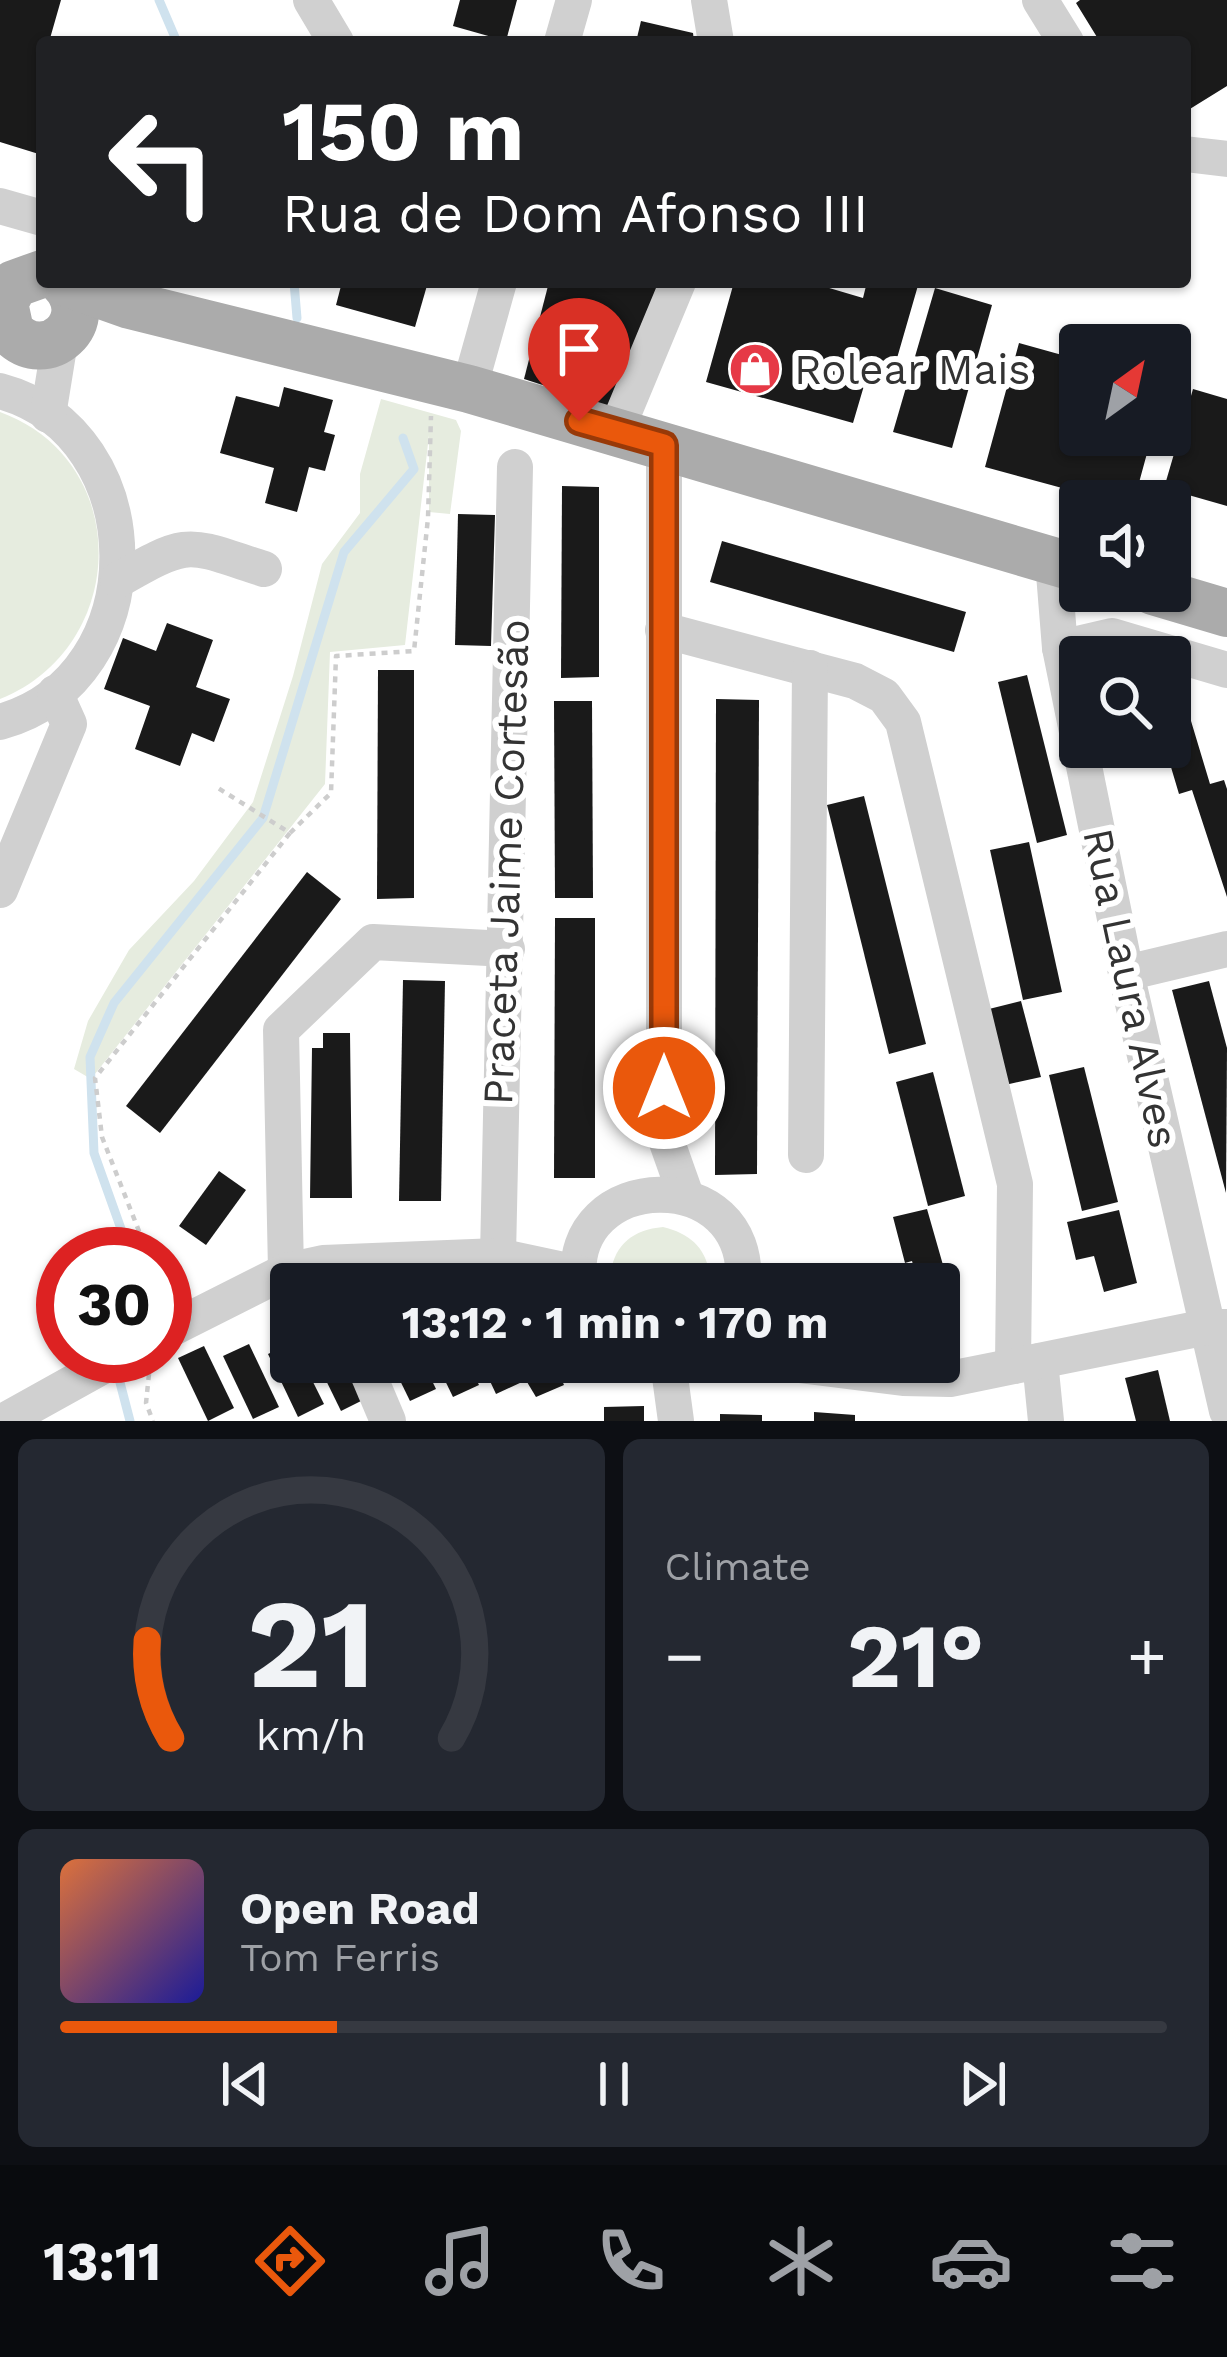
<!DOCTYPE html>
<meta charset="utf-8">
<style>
:root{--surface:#171b24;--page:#242831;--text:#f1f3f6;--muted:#9ea1a6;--line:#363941;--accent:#ea580c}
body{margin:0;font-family:"Work Sans",sans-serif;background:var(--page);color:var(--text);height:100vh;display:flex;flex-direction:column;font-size:45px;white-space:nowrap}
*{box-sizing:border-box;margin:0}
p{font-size:39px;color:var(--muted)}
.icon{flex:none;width:66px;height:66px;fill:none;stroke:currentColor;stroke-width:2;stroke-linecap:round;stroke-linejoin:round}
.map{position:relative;height:1421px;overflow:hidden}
.side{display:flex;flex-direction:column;gap:18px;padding:18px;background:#0d0f14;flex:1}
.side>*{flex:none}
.top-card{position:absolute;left:36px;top:36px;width:1155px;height:252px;border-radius:12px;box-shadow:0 3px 9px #0004;background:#202124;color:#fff;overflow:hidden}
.needle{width:78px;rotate:33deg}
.buttons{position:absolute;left:1059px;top:324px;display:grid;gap:24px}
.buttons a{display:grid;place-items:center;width:132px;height:132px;border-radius:12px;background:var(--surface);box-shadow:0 3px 9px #0004;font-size:60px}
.speed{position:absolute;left:36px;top:1227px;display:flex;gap:24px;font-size:60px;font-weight:700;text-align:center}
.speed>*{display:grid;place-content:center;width:156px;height:156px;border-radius:50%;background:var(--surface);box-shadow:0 3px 9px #0004;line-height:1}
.speed .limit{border:18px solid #d22;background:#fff;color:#111}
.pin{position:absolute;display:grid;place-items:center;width:102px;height:102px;color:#fff;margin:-123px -51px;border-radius:50% 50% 50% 0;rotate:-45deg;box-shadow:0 0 12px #0007}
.pin .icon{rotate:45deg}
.me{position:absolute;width:132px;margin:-66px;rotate:0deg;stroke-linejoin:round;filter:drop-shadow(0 0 9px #0008)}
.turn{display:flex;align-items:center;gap:42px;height:252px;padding:0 48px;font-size:54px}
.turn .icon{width:156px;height:156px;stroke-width:2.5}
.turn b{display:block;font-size:84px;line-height:102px}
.big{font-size:90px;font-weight:700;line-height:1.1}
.side .widget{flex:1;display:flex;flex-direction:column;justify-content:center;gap:18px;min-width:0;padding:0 42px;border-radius:18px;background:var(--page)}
.side .dial{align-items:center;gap:0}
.dial svg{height:312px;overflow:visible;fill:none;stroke:var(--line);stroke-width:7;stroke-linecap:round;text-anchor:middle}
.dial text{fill:var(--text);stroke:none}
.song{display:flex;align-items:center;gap:36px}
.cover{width:144px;height:144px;border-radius:18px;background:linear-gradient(135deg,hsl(20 70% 55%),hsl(240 70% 35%))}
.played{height:12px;border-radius:6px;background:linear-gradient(90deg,var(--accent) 25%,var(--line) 25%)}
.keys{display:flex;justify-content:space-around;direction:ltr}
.heat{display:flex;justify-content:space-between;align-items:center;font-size:66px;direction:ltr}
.side .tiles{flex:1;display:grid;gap:18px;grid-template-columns:1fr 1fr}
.widget:last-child{grid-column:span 2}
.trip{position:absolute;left:270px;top:1263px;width:690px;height:120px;border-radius:12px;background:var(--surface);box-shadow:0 3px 9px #0004;font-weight:700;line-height:120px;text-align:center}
.tabs{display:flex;height:192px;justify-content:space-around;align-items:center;background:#090b0e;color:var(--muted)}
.tabs .icon{width:84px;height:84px}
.tabs .on{color:var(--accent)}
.tabs b{font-size:54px;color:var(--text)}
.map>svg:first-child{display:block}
.green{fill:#e6ecdf}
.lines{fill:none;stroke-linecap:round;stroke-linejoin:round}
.stream{stroke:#cfe2ee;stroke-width:9}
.building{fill:#1a1a1a}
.path{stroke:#cdcdcd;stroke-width:4.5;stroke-dasharray:6 6;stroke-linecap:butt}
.minor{stroke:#d0d0d0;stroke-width:36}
.major{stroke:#ababab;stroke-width:48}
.route-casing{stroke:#983908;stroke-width:30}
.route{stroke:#ea580c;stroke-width:21}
.labels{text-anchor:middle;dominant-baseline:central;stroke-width:12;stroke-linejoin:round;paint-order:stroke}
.poi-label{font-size:42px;fill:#333;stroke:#fff;text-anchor:start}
.street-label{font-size:42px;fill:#333;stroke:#fff}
</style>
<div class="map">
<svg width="1227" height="1421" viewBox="0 0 1227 1421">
<rect width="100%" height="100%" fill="#fff"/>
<g class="green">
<path d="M381,399l75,21 5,11 -11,83 -21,-2v-77l-24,210 -75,7 -5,132 -234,295 -17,-10 14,-48 41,-71 65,-69 59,-79 40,-126 29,-112 38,-51v-39z"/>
<path d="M0,412c134,49 129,235 0,287z"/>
<path d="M663,1227c30,7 47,25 47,57h-100c0,-35 19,-54 53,-57z"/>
</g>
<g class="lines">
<g class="stream">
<path d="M159,0l18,42"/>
<path d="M294,282l3,36"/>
<path d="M130,1254l-36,-101 -4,-96 24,-54 149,-185 81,-266 70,-83 -11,-31"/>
<path d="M117,1371l13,50"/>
</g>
</g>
<g class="building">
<path d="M0,0h61l-12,42h-7v113l-42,-13z"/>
<path d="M460,0h57l-11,41 -53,-15z"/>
<path d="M1080,0h147v86l-42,26v-70h-85l-24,-39z"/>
<path d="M641,21l52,12 1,9h-58z"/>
<path d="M342,282h86l-13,45 -79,-22z"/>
<path d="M549,282h115l-50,126 -90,-29z"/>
<path d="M734,282h75l54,16 4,-16h52l-28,97 -23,-7 -15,51 -147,-41z"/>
<path d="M935,288l57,17 -40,143 -59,-16z"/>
<path d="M1019,343l61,17v75h72l-18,66h-24l-125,-34z"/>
<path d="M284,387l49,13 -9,32 11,3 -10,36 -16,-4 -12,45 -32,-9 9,-35 -54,-15 16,-57 43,11z"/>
<path d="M1193,389l34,10v107l-63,-18z"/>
<path d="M562,486l37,1v190l-38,1z"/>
<path d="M458,514l37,1 -4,131 -36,-1z"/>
<path d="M722,541l244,71 -12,40 -244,-70z"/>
<path d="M167,623l46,17 -17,47 34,12 -16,43 -22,-9 -12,33 -45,-17 15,-43 -46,-17 19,-51 33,13z"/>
<path d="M378,670h36v228l-37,1z"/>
<path d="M1027,675l40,160 -30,8 -39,-161z"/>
<path d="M716,699l43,1 -2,474 -42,1z"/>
<path d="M554,701h38l1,197h-38z"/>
<path d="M1188,711l22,73 14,-4 3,9v108l-35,-107 -13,4 -14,-47h5v-30z"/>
<path d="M864,796l62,248 -37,10 -62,-249z"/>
<path d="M1029,842l33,150 -39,8 -33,-150z"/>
<path d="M307,872l34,27 -181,234 -34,-27z"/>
<path d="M555,918h40v260h-41z"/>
<path d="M403,980l42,1 -4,220h-42z"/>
<path d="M1209,981l18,67 -1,145 -54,-203z"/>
<path d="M1021,1001l20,76 -36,8 -20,-75z"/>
<path d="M323,1033h27l2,165h-42l2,-150h11z"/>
<path d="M1084,1067l34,135 -36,9 -33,-136z"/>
<path d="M933,1072l32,124 -37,10 -32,-124z"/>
<path d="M219,1171l27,19 -40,55 -27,-19z"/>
<path d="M927,1209l16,56 -28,7 -3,-11 -7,2 -12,-46z"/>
<path d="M1119,1210l18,73 -33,9 -10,-36 -18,4 -9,-38z"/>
<path d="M291,1343v19h12l21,42 -26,13 -30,-63z"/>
<path d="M249,1344l30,63 -26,12 -30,-63z"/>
<path d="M204,1346l30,62 -26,13 -30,-63z"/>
<path d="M317,1362h32l18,36 -26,13z"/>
<path d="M391,1362h32l13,27 -26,12z"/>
<path d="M436,1362h32l11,23 -26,12z"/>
<path d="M481,1362h32l9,20 -26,12z"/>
<path d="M515,1362h39l10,23 -28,12z"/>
<path d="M1158,1370l12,51h-34l-11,-43z"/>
<path d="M644,1406v15h-40v-14z"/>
<path d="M814,1412l41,3v6h-41z"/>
<path d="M720,1414l42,1v6h-42z"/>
</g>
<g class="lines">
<g class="path">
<path d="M290,833l41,-40 5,-137 78,-5 14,-133 3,-102"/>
<path d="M148,1254l-46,-117 -7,-59 195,-245 -72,-45"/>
<path d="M149,1374l-3,29 7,18"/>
</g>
<g class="minor">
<path d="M311,0l25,42"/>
<path d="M709,0l7,42"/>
<path d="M1040,0l26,42"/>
<path d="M562,42l12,-42"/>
<path d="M1185,154l42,5"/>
<path d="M0,206l42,12"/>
<path d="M469,389l30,-107"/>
<path d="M0,391c155,42 158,287 0,331"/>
<path d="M48,415l12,-74"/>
<path d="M616,431l62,-149"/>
<path d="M664,445v689l22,62"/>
<path d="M1053,561l7,87 66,325 101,438"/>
<path d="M118,580c73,-42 68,-36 146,-11"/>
<path d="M663,630l192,51 29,15 19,26 112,462 -2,182"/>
<path d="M1060,648l52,-12 115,34"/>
<path d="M0,890l69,-166 -14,-31"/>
<path d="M1126,973l101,-24"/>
<path d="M806,1155l4,-487"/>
<path d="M498,1256l17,-789"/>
<path d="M286,1271l-5,-241 92,-88 134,7"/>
<path d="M579,1284c-14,-117 174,-121 164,0"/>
<path d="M165,1332l121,-61 37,-8 175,-7 80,17"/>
<path d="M1040,1361l6,60"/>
<path d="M363,1362l25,59"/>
<path d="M668,1362l8,59"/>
<path d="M775,1362l128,16 47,1 257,-52h20"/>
<path d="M4,1421l117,-65"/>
</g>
<g class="major">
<path d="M42,274l-28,10 -10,19 6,28c36,40 90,-11 53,-49"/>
<path d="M65,282l65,23 339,84 611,180"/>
<path d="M1153,591l74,22"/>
</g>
</g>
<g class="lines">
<g class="route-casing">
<path id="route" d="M579,421l85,24v643"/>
</g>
<use href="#route" class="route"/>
</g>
<defs>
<g id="shop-disc" transform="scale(2.7)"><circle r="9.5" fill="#e63946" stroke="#fff"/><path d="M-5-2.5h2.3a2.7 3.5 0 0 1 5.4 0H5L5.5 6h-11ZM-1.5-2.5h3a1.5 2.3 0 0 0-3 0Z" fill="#fff"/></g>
</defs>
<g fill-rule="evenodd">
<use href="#shop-disc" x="755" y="369"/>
</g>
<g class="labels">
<g class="poi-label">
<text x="794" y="369">Rolear Mais</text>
</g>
<g class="street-label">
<text transform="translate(506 862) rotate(-88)">Praceta Jaime Cortesão</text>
<text transform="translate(1131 988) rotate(78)">Rua Laura Alves</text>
</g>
</g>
</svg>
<div class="buttons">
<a><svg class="needle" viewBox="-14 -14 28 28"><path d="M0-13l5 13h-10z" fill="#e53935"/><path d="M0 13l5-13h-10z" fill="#9ea1a6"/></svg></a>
<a><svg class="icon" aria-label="sound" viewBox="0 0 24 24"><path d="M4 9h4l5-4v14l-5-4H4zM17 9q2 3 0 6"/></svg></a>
<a><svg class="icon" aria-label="search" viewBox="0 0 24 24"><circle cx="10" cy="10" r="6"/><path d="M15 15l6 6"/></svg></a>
</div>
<div class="speed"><div class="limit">30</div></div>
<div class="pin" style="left:579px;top:421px;background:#d93025"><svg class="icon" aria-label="arrive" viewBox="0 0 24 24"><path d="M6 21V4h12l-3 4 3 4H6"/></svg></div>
<svg class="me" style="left:664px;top:1088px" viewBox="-20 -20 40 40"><circle r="17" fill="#ea580c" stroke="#fff" stroke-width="3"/><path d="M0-11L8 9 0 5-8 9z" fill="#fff"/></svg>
<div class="trip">13:12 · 1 min · 170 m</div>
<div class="top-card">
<div class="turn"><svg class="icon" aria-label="left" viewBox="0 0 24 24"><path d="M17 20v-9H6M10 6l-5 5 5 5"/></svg><div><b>150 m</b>Rua de Dom Afonso III</div></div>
</div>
</div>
<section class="side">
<div class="tiles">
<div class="widget dial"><svg viewBox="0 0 100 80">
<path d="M14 69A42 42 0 1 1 86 69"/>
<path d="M14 69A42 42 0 0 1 8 44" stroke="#ea580c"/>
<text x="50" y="56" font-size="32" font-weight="700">21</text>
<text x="50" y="72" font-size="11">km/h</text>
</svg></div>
<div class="widget"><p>Climate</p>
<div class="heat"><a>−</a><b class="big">21°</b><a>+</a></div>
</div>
<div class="widget">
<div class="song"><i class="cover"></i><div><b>Open Road</b><p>Tom Ferris</p></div></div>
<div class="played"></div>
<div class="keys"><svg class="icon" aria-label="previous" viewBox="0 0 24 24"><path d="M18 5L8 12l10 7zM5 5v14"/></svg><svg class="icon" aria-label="pause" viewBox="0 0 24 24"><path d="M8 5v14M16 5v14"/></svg><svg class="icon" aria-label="next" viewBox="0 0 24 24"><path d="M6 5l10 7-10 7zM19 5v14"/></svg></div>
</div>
</div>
</section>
<nav class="tabs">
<b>13:11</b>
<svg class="icon on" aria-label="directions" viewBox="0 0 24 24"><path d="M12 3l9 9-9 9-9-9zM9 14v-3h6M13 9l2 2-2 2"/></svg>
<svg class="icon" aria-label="music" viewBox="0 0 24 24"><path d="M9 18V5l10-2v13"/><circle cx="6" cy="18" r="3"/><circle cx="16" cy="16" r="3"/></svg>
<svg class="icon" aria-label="phone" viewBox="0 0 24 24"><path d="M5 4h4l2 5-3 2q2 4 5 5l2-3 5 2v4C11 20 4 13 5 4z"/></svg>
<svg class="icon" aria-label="climate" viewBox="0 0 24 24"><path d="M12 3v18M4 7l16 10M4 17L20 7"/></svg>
<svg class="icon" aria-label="car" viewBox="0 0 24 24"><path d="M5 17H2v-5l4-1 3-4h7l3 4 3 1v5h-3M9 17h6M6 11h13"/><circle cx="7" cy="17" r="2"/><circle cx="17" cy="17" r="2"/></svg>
<svg class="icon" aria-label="filters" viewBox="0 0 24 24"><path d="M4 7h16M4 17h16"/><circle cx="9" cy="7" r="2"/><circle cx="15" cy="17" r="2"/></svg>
</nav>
